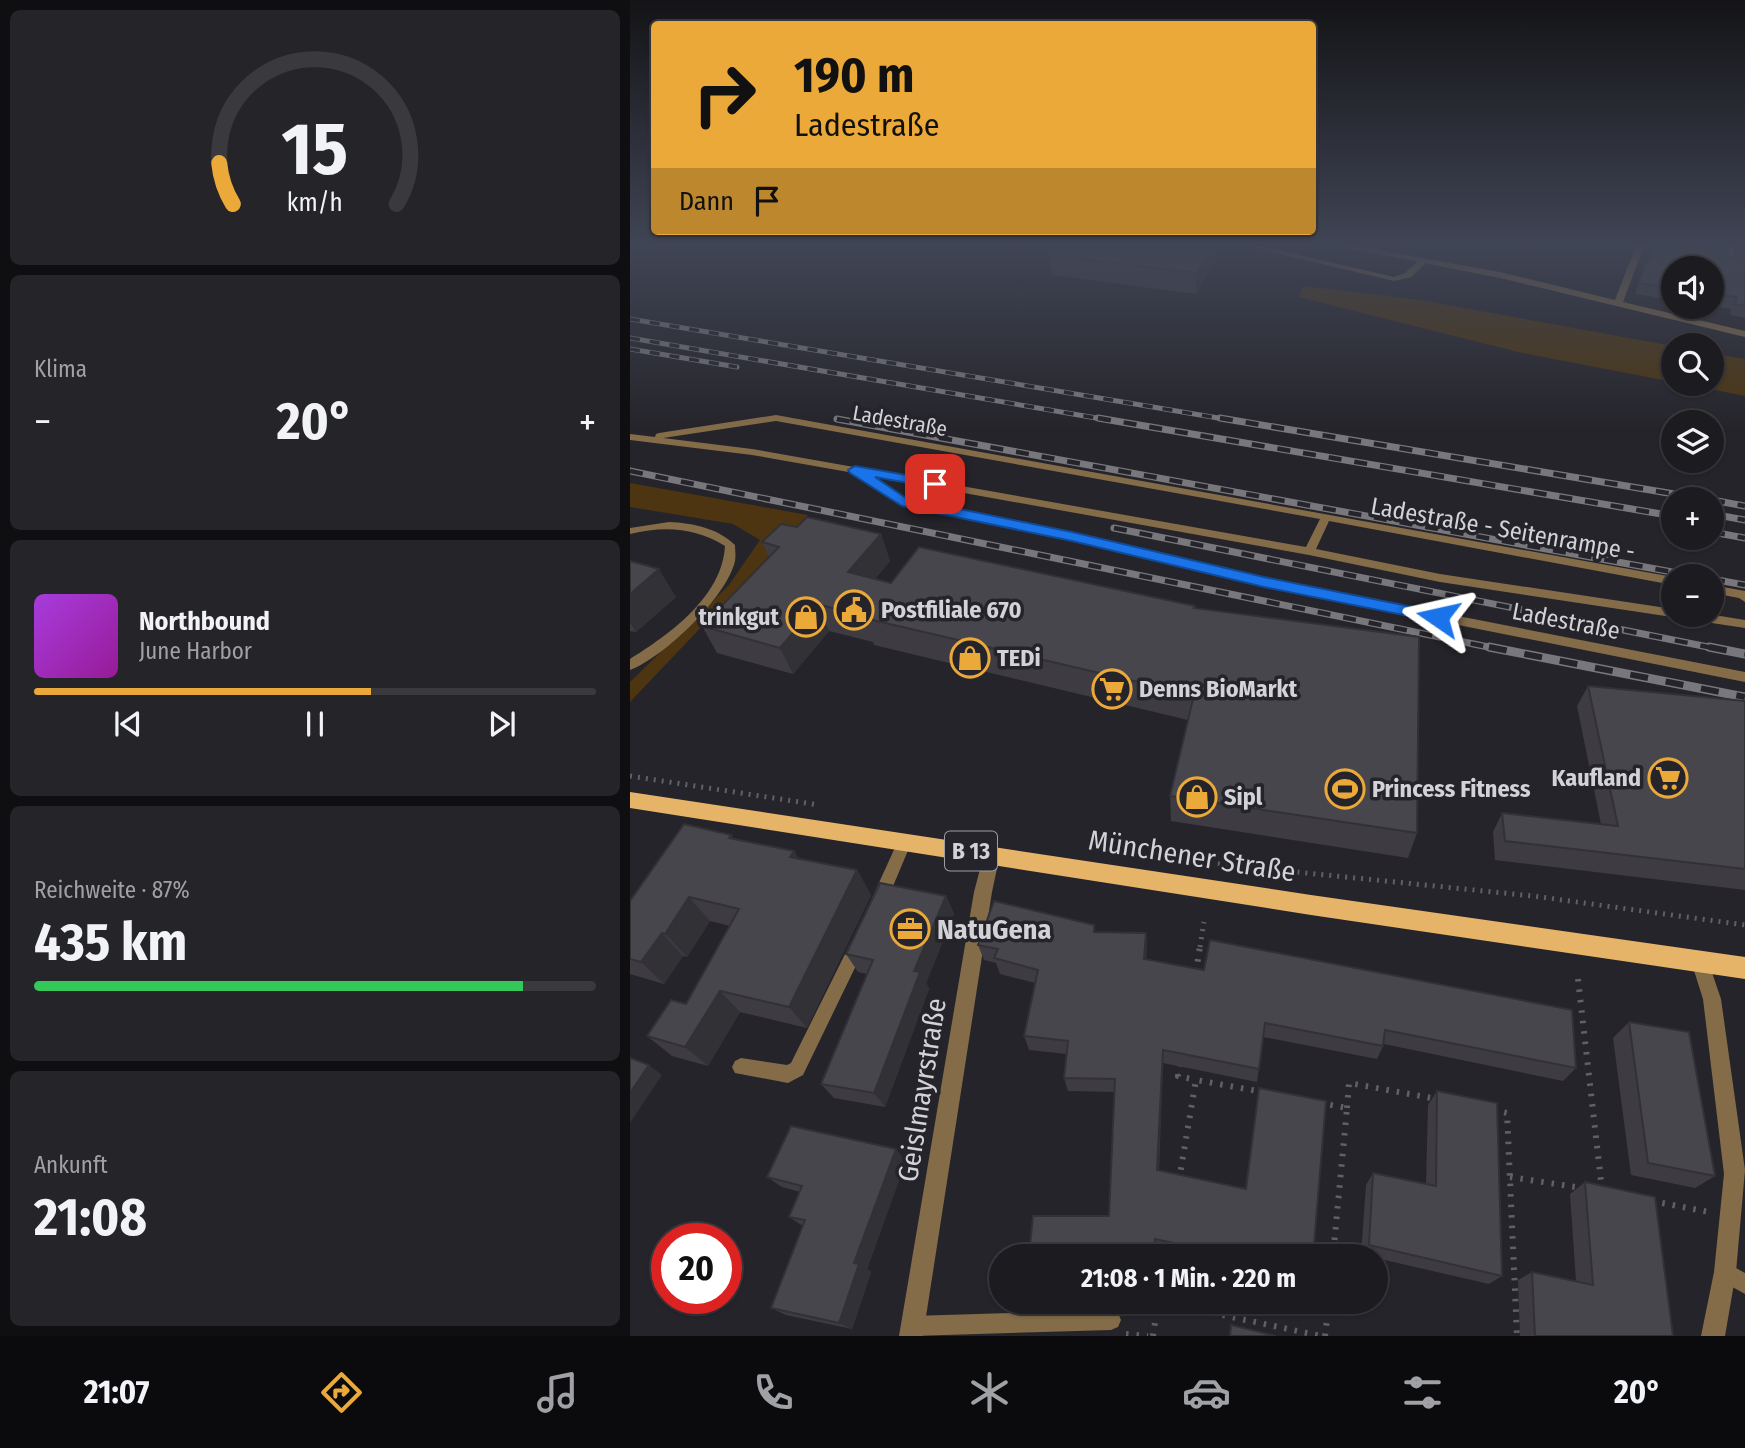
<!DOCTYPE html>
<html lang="de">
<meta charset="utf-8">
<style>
:root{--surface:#1c1b20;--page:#252429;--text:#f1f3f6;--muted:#a0a1a5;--line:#3a393e;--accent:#eba939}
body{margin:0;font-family:"Fira Sans Condensed",sans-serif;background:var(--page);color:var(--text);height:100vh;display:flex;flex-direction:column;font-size:26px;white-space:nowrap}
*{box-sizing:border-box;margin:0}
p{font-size:23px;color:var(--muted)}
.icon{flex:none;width:38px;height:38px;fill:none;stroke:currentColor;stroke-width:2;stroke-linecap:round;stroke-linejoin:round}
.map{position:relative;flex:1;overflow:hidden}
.drawer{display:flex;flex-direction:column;gap:10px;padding:10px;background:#0f0f12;width:630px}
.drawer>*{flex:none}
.banner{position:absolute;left:21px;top:21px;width:665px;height:214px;border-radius:7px;box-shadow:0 2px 5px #0004,0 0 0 2px var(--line);background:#eba939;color:#111;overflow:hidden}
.controls{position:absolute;left:1031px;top:256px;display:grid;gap:14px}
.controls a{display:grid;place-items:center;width:63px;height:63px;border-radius:50%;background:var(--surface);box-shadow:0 2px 5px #0004,0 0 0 2px var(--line);font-size:35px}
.speed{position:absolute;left:21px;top:1223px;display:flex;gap:14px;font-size:35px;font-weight:700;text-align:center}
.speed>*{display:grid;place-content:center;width:91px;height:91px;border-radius:50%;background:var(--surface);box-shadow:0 2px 5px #0004,0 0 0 2px var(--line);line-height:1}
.speed .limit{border:10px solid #d22;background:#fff;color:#111}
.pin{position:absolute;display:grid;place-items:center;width:60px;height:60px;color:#fff;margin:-30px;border-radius:14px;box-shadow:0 4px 10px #0006}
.me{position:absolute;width:77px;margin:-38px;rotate:281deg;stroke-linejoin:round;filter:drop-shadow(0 0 5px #0008)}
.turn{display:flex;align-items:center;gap:24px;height:147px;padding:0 28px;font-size:32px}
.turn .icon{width:91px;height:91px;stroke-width:2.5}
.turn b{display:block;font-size:49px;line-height:60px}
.then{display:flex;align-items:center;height:66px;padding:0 28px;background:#0003;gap:14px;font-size:26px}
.big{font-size:52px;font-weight:700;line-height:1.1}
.drawer .tile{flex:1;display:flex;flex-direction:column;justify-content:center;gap:10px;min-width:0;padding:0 24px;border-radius:10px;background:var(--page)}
.drawer .dial{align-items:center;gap:0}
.dial svg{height:182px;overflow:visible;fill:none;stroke:var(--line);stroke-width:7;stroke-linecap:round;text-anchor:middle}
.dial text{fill:var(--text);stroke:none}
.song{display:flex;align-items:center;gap:21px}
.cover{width:84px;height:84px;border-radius:10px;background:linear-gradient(135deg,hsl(280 70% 55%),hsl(300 70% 35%))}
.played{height:7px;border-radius:4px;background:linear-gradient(90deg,var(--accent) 60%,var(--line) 60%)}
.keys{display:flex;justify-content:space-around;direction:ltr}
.heat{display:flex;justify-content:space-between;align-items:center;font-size:38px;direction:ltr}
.charge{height:10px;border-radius:5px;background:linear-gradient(90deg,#34c759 87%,var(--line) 0)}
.trip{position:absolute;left:359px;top:1244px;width:399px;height:70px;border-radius:35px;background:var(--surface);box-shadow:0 2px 5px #0004,0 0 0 2px var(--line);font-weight:700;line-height:70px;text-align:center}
.tabs{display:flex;height:112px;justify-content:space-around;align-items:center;background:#0b0b0d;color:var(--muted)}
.tabs .icon{width:49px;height:49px}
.tabs .on{color:var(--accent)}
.tabs b{font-size:32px;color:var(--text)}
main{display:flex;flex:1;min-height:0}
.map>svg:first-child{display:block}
.green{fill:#4c3510}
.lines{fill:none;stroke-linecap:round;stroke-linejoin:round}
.path-far1{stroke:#616066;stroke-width:5;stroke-dasharray:2 6;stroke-linecap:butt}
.path{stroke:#616066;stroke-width:6;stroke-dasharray:2.5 8;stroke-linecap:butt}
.lane{fill:#846c49;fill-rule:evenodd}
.street{fill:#846c49;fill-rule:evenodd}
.primary{fill:#e6b468;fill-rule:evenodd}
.rail-far2-casing{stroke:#78777c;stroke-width:5}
.rail-far1-casing{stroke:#78777c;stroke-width:7}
.rail-casing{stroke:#78777c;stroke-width:9}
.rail-far2{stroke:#25242a;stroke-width:3.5;stroke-dasharray:10;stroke-linecap:butt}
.rail-far1{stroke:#25242a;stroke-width:4.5;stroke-dasharray:13;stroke-linecap:butt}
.rail{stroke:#25242a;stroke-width:6;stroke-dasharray:18;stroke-linecap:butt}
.wall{fill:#3e3c42}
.shaded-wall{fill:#323136}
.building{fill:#48464d;stroke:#323136;stroke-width:2}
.route{fill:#1a73e8;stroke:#114b97;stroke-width:2}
.labels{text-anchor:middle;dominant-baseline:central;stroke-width:7;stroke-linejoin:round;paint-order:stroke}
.far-street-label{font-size:21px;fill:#d3d2d6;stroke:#25242a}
.shield{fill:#25242a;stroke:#9f9ea2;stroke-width:2}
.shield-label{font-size:23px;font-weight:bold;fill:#d3d2d6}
.street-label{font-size:24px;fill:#d3d2d6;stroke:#25242a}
.poi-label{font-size:24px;font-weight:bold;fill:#d3d2d6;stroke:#25242a;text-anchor:start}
.near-street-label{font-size:28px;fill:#d3d2d6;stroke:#25242a}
.near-poi-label{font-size:28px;font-weight:bold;fill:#d3d2d6;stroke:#25242a;text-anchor:start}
</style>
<main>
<section class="drawer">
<div class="tile dial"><svg viewBox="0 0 100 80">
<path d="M14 69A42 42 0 1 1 86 69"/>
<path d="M14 69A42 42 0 0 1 8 51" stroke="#eba939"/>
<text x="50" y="56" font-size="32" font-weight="700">15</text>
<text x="50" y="72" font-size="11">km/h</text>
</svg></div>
<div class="tile"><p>Klima</p>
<div class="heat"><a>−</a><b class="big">20°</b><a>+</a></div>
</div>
<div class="tile">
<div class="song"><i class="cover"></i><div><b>Northbound</b><p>June Harbor</p></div></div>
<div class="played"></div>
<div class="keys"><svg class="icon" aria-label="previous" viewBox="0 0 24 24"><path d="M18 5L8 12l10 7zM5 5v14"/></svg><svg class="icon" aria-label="pause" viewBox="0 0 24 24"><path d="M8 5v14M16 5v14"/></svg><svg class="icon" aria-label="next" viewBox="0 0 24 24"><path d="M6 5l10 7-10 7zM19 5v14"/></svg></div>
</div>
<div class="tile"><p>Reichweite · 87%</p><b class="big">435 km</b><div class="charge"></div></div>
<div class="tile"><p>Ankunft</p><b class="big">21:08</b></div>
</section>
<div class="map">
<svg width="1115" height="1336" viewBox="0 0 1115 1336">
<rect width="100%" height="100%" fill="#25242a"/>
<g class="green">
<path d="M673,286l117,14 253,46v36l-155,-30 -219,-55z"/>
<path d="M1082,353l33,6v37l-65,-13h32z"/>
<path d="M0,483l178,32 -178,187v-20l99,-97 31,-45 -27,-16 -103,-17z"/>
</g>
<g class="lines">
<g class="path-far1">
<path d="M0,776l189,29"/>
<path d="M548,860l355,36 212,29"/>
<path d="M570,947l4,-25"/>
</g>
<g class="path">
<path d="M566,972l4,-26"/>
<path d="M948,979l24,211"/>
<path d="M550,1064l-2,12 18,4"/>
<path d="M690,1103l27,5 -14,148"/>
<path d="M717,1108l2,-25 88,16"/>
<path d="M864,1110l13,3 10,223"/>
<path d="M880,1177l72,11"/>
<path d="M549,1180l17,-100 67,12"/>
<path d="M1022,1201l57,11"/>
<path d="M531,1302l160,34"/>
<path d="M496,1334l22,2"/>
<path d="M523,1336l5,-34"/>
<path d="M695,1336l4,-34"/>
</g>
<g class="lane">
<path d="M604,243h13l147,34 11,-4 16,-14 7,2 -17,16 -17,4z"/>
<path d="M1097,243h8l-2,22 -4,2 -4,-2z"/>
<path d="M146,415l897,162v8l-344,-64 -13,28 124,25 233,35v5h35l37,6v8l-305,-46 -131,-27 -439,-79 35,23 167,34 191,45 482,94v10l-482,-96 -191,-47 -170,-34 -48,-32 -102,-18 -122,-15v-6l25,3 1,-3 3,-1zM146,421l544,98 -14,28 -554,-98 -89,-11z"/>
<path d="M39,522c23,1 49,6 66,23 0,5 1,11 0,16 -8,36 -72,97 -105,109v-11c40,-25 92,-62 95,-113 -31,-19 -61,-20 -95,-12v-6z"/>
<path d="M1082,585l33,6v11l-6,-4 -27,-5z"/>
<path d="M275,835l5,2 2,4 -24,57 -3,5 -5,2 -5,-2 -3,-5 26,-57 2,-4z"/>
<path d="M227,940l6,2 2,5 -62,128 -15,8 -53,-10 -3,-6 3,-6 6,-3 46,7 4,-2 60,-121z"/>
<path d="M1095,1262l20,11v21l-27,-15 -3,-7 3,-7z"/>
<path d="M481,1310l7,3 3,7 -3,7 -7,3 -199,6 -7,-3 -3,-7 3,-7 7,-3z"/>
</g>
<g class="street">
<path d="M692,243h18l160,29 115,28 22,-57h8l-22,59 122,29v6l-245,-59z"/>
<path d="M362,847l6,2 2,5 -8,38 -69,444h-24l75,-444 10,-38 2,-5z"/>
<path d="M1070,952l6,3 15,44 24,171 -9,102 -11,64h-24l13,-64 10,-98 -21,-175 -12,-38 3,-6z"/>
</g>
<path class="primary" d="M0,792l681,103 434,62v22l-434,-64 -681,-107z"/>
<g class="rail-far2-casing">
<g id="rail-far2">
<path d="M0,319l600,101"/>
<path d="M0,338l478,82"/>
<path d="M0,349l107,18"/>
<path d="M207,419l3,1"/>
</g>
</g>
<g class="rail-far1-casing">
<g id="rail-far1">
<path d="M468,418l575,98"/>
<path d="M590,418l484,81"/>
<path d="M207,419l857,157"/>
<path d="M0,471l868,178"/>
<path d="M1082,500l33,6"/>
<path d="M1082,514l33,6"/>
<path d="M484,528l604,121"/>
<path d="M1082,532l33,6"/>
<path d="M1082,579l33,6"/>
</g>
</g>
<g class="rail-casing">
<g id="rail">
<path d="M859,647l256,50"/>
<path d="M1079,647l36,7"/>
</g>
</g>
<use href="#rail-far2" class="rail-far2"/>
<use href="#rail-far1" class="rail-far1"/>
<use href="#rail" class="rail"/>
</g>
<g class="wall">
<path d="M759,243h39l-4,6z"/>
<path d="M1107,243h8v75l-15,-3 1,-6 -19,-3v-38h-39v32l-38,-6 9,-27 83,-13 6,4 3,-1z"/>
<path d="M420,255l167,3 -21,36 -144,-19z"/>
<path d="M167,527l84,7 9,27 -15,18 16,4 304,23v2l222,225 -9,25 -237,-37 -1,-25 18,-76 -314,-75 -1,-3 -44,-11 -36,43 -76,-21 -15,-27 67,-69 -7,-15z"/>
<path d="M0,561l46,36 -40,35 -6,-1z"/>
<path d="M958,686l157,15v189l-250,-30 -2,-28 9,-19 99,11 -24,-118z"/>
<path d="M101,835l2,4 61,12 5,8 58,11 14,25 -64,133 -67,-16 -32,54 -36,-10 -25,-20 39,-32 44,-78 -20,-5 -23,36 -4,-1 -19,28 -34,-10v-73z"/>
<path d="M316,896l8,18 -28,69 3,6 -44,118 -51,-9 -13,-14 46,-110 -9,-2 -12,-18z"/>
<path d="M464,925l1,7 51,1 1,15 -1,12 430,108 -13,13 -179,-37 -7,15 -114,-22 -6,45 -94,-19 -4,107 86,19 14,-101 54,168h-116l-41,-9 -1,9h-126l80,-40 5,-124 -46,-1 -4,-13 2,-24 -37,-4 -5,-14 11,-53 -35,-9 -4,-11 -12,-3 -6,-15z"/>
<path d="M999,1022l86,154 -20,12 -64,-13 -18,-137z"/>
<path d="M807,1091l65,185 -13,8 -113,-26v-2l-15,-1 5,-70 7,-12 53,11 2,-79z"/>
<path d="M276,1161l-39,108 4,3 -19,57 -66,-14 -15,-7 32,-82 -14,-9 11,-25 -18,-5 -15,-10z"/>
<path d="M955,1182l88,154h-153l-2,-56 14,-8 44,9 -6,-87z"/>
</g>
<g class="shaded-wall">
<path d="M584,243h4l-1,15 -21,36v-21z"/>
<path d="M251,534l9,27 -32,38 -10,-27z"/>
<path d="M29,569l17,28 -40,35 -6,-9v-29z"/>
<path d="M187,604l12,27 -36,43 -13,-26z"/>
<path d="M164,851l15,25 -19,-19z"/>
<path d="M227,870l14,25 -64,133 -18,-21z"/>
<path d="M316,896l8,18 -28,69 3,6 -44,118 -11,-14 40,-122z"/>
<path d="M59,897l21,24 -23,36 -22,-23z"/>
<path d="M32,933l21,23 -19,28 -23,-22z"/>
<path d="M516,933l1,15 -2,27 -1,-16z"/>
<path d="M90,991l20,21 -32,54 -23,-19z"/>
<path d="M533,1050v13l-5,117 -1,-10z"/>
<path d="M19,1065l13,10 -32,48v-30z"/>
<path d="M266,1149l10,12 -39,108 4,3 -19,57 -13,-6 15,-60z"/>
</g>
<g class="building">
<path d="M430,243h154l-18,30 -146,-18z"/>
<path d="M1029,243h69l-1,11 6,4 8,-4v-11h4v63l-10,-2 2,-7 -25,-3v-26h-39v20l-34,-5 5,-16z"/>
<path d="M177,517l74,17 -33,38 43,11 28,-36 276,59 -1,2 225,29 -2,196 -247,-37 24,-101 -330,-77 1,-2 -48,-12 -37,44 -78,-22 77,-79 -17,-5 19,-18 16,3z"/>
<path d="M0,561l29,8 -29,25z"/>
<path d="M958,686l157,15v168l-240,-28 -3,-28 116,13z"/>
<path d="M54,824l47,11 -2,3 65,13 -4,6 67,13 -68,137 -69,-16 -35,56 -38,-11 24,-36 15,4 53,-95 -50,-12 -24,37 -3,-1 -21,29 -11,-3v-58z"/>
<path d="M250,883l66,13 -32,75 6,1 -46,121 -53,-9 52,-124 -27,-6z"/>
<path d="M364,901l100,24v7l52,1 -2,26 60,11 6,-30 362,70 4,58 -191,-38 -2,16 -118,-23 -6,46 -96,-19 -6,120 89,19 13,-101 67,13 -13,155h-79l-79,-17 -1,17h-125l4,-40h76l6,-137 -51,-1 4,-37 -44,-5 14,-66 -44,-12 4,-9 -20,-4z"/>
<path d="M999,1022l60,10 26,144 -67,-13z"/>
<path d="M0,1058l19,7 -19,28z"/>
<path d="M807,1091l60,12 5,173 -133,-31 4,-72 63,13z"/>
<path d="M161,1126l105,23 -42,114 5,1 -20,59 -68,-15 34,-88 -16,-3 13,-31 -35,-9z"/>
<path d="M955,1182l70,15 18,139h-138l-3,-64 61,13z"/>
<path d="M601,1325l45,11h-46z"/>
</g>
<linearGradient id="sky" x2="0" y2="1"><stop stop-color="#141417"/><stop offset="0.57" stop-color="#404555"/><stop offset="1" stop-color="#404555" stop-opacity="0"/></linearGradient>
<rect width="1115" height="430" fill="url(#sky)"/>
<path class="route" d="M225,466l80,14 7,4 -7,4 -60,-11 31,21 166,34 192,45 174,35 8,5 -8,5 -174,-35 -192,-46 -170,-35 -52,-33 -2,-3z"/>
<defs>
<g id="civic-ring" transform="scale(2.0125)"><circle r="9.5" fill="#25242a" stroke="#eba939" stroke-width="1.5"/><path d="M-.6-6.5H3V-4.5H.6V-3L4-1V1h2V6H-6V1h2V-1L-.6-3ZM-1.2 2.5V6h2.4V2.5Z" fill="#eba939"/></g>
<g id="shop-ring" transform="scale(2.0125)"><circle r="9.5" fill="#25242a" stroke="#eba939" stroke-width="1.5"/><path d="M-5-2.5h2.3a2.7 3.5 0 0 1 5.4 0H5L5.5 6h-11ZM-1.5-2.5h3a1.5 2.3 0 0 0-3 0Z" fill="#eba939"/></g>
<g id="supermarket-ring" transform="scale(2.0125)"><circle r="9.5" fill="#25242a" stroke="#eba939" stroke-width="1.5"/><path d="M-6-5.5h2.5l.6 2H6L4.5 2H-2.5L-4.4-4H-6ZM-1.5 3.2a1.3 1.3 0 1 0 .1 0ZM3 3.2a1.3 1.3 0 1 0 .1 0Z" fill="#eba939"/></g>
<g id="stadium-ring" transform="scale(2.0125)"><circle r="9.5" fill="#25242a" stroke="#eba939" stroke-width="1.5"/><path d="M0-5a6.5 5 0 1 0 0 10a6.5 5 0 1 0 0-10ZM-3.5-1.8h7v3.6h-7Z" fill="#eba939"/></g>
<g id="office-ring" transform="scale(2.0125)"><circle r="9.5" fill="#25242a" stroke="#eba939" stroke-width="1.5"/><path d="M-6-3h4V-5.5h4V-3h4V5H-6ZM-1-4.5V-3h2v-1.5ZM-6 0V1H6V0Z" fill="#eba939"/></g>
</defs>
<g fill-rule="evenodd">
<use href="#civic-ring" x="224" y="610"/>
<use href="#shop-ring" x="176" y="617"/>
<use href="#shop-ring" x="340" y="658"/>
<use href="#supermarket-ring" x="482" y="689"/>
<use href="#supermarket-ring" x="1038" y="778"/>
<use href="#stadium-ring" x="715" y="789"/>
<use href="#shop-ring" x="567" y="797"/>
<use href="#office-ring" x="280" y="929"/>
</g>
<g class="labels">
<g class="far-street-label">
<text transform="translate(270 421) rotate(10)">Ladestraße</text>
</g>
<rect class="shield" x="315" y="831.5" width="52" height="39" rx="5"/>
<g class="shield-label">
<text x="341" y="851">B 13</text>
</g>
<g class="street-label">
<text transform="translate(873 529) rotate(10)">Ladestraße - Seitenrampe -</text>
<text transform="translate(936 621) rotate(11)">Ladestraße</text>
</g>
<g class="poi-label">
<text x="251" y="610">Postfiliale 670</text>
<text x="149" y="617" text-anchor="end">trinkgut</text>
<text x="367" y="658">TEDi</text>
<text x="509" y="689">Denns BioMarkt</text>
<text x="1011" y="778" text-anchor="end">Kaufland</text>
<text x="742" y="789">Princess Fitness</text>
<text x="594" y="797">Sipl</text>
</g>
<g class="near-street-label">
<text transform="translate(562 856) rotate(9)">Münchener Straße</text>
<text transform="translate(292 1090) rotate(-81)">Geislmayrstraße</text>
</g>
<g class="near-poi-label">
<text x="307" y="929">NatuGena</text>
</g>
</g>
</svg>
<div class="controls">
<a><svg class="icon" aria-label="sound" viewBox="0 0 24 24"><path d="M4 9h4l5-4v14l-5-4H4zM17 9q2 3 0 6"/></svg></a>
<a><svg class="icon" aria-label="search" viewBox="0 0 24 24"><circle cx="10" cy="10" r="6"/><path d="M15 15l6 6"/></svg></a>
<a><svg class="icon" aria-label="layers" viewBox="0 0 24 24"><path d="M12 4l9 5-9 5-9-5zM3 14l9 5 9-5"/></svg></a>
<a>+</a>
<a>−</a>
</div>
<div class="speed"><div class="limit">20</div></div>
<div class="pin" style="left:305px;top:484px;background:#d93025"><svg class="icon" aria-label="arrive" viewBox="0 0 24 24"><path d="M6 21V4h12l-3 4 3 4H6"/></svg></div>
<svg class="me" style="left:808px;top:617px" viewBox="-20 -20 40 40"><path d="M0-17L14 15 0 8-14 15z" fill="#1a73e8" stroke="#fff" stroke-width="4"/></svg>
<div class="trip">21:08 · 1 Min. · 220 m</div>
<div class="banner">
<div class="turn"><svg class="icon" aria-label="right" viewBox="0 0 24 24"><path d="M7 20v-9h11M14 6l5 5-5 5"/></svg><div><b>190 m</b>Ladestraße</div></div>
<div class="then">Dann<svg class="icon" aria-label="arrive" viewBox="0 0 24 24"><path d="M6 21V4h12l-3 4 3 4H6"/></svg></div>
</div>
</div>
</main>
<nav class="tabs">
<b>21:07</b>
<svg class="icon on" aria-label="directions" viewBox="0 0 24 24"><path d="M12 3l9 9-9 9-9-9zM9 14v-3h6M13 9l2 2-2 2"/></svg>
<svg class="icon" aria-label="music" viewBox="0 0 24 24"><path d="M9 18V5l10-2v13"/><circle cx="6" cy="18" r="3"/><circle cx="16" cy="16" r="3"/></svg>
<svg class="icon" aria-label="phone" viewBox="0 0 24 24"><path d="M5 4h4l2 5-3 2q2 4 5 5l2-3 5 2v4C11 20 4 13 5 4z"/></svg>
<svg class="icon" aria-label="climate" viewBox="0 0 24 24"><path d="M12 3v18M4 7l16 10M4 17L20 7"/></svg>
<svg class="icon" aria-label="car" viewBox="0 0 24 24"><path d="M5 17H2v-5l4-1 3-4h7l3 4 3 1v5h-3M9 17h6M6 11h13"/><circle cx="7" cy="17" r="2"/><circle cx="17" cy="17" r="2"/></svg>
<svg class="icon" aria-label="filters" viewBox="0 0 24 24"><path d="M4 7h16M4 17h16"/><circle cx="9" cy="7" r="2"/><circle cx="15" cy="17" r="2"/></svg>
<b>20°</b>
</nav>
